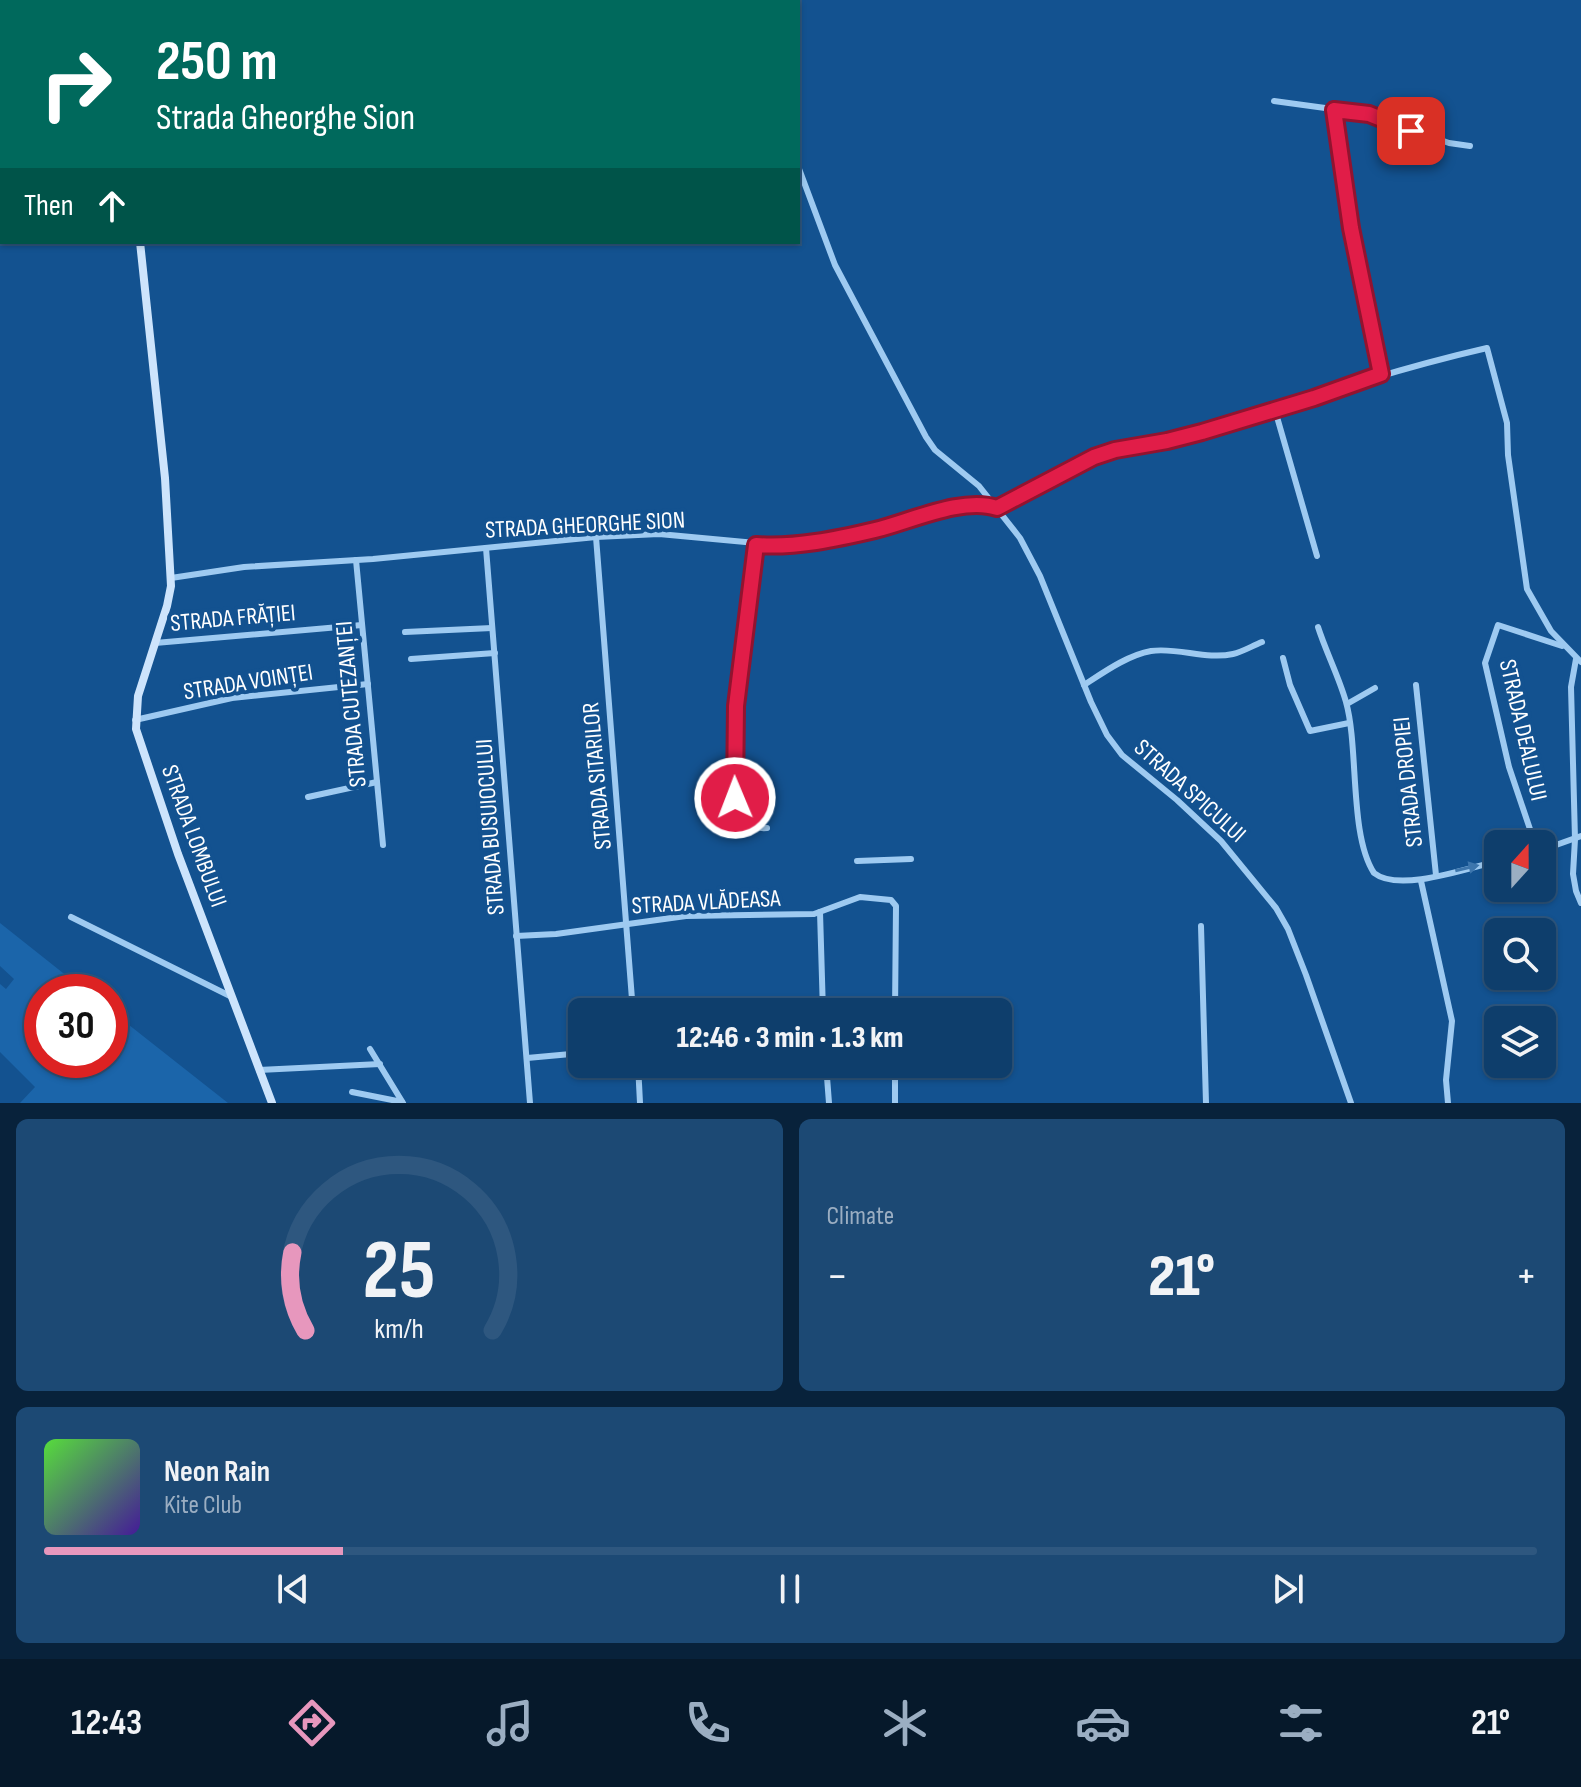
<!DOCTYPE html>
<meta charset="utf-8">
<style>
:root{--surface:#0e3e6c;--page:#1c4974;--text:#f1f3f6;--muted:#9baec2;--line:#2e577f;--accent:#e797bd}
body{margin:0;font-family:"Sofia Sans Condensed",sans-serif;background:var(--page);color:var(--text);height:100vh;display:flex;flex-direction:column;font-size:30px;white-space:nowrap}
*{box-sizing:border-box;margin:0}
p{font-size:26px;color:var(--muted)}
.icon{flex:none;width:44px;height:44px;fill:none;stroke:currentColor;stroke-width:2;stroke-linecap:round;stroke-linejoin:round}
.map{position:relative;height:1103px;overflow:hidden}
.drawer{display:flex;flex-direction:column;gap:16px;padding:16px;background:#08223b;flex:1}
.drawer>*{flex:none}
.top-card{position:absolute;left:0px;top:0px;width:800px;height:244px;box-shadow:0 2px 6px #0004,0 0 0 2px var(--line);background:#00695c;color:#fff;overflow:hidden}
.needle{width:52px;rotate:21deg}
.controls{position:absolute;left:1484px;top:830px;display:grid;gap:16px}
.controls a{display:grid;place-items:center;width:72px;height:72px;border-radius:12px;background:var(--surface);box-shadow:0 2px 6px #0004,0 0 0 2px var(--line);font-size:40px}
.speed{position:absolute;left:24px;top:974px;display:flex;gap:16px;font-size:40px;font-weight:700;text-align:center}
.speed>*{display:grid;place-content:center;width:104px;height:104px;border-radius:50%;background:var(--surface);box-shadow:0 2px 6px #0004,0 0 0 2px var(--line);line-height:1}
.speed .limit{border:12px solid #d22;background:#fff;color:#111}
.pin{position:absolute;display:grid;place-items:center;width:68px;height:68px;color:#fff;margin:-34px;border-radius:16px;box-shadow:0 4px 12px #0006}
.me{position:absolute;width:88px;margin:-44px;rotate:359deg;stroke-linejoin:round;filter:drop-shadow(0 0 6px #0008)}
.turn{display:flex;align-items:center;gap:28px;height:168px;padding:0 24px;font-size:36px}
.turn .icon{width:104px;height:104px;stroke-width:2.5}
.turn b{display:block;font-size:56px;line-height:68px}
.then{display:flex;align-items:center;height:76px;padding:0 24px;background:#0003;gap:16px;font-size:30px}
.big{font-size:60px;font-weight:800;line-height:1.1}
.drawer .tile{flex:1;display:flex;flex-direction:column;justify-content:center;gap:12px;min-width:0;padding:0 28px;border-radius:12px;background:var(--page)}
.drawer .dial{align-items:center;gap:0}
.dial svg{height:208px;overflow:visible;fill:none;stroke:var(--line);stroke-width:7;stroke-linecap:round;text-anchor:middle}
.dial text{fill:var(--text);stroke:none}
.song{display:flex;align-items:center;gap:24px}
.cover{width:96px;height:96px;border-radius:12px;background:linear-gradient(135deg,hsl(110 70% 55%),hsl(260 70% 35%))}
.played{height:8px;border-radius:4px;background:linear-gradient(90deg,var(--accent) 20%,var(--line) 20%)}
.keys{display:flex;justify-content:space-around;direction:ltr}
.heat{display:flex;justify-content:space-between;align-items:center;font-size:44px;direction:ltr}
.drawer .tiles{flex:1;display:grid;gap:16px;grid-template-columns:1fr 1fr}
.tile:last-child{grid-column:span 2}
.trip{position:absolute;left:568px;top:998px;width:444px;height:80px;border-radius:12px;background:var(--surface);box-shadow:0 2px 6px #0004,0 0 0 2px var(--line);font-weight:800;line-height:80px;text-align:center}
.menu{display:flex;height:128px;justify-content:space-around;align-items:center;background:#06192b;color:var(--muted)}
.menu .icon{width:56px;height:56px}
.menu .current{color:var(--accent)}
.menu b{font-size:36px;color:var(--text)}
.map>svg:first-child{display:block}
.green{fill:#1b65aa}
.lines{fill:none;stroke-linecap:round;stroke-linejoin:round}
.street{stroke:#9ecaf1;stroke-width:6}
.secondary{stroke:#cde4fc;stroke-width:8}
.oneway{fill:#3d76ad}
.route-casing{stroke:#92132f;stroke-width:20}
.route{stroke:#e11d48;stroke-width:14}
.labels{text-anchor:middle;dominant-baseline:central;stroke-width:8;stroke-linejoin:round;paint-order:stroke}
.street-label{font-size:24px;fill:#fff;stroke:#135290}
</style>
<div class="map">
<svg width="1581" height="1103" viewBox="0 0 1581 1103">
<rect width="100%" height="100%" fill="#135290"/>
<path class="green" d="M0,923l87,69h-45v68h68v-50l118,93h-208l15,-16 -35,-35v-68l6,5 8,-10 -14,-13z"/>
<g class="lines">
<g class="street">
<path d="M1274,101l95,13 80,29 21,3"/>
<path d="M1334,110l17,118 30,146"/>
<path d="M798,166l37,99 91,172 9,13 44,36 41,52 20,38 51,126 16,33 15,20 55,45 44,41 55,67 12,21 18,46 45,128"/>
<path d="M1275,410l42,146"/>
<path d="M997,508c36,-23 78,-48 120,-58 30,-8 60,-10 90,-19 93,-30 184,-61 280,-83l20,75 1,32 19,134 24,42 30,31"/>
<path d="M596,537l37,475"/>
<path d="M756,545c-10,74 -22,149 -21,223 0,14 -3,31 2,44 5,12 18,17 30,16"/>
<path d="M486,548l44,555"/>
<path d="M356,560l27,285"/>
<path d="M171,578l73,-11 129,-8 223,-22 63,-3 128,12 86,-15 79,-22 27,-4 13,1"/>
<path d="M1318,627c8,25 21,50 28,75 13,46 3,133 28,171 25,20 94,-5 124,-12"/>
<path d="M405,632l87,-4"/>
<path d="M155,643l207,-18"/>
<path d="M1283,658l7,27 20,46 39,-8"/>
<path d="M411,659l84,-6"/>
<path d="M1576,659l-5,28 4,152 -2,35 3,17 5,12"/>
<path d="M1084,685c20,-13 44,-30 67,-34 27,-4 55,9 82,3 9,-2 19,-8 29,-12"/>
<path d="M1416,685l20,190"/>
<path d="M1347,704l28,-16"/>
<path d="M135,720l97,-22 136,-14"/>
<path d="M308,797l69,-15"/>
<path d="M1535,844l-26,-77 -24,-104 13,-38 64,21"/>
<path d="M1542,850l39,-14"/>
<path d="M857,861l54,-2"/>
<path d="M1421,881l31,140 -6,59 2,23"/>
<path d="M820,912l3,100"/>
<path d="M71,917l161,80"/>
<path d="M1201,926l5,177"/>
<path d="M516,936l40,-2 130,-18 128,-2 46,-17 31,3 5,6 -1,106"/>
<path d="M370,1049l33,54"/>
<path d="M527,1058l55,-5"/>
<path d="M638,1064l2,39"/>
<path d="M826,1064l3,39"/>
<path d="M259,1070l121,-6"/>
<path d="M352,1092l50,10"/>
<path d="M895,1103v-39"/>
</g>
<g class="secondary">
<path d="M302,2l3,-2"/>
<path d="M140,242l25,236 6,108 -4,20 -29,90 -2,33 42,125 94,249"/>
</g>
</g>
<defs><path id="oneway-solid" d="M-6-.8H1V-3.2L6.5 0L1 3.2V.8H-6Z" transform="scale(2)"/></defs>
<use class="oneway" href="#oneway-solid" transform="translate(1467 868) rotate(-13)"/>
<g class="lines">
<g class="route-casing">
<path id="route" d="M735,798l1,-92 20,-161c39,3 81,-6 119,-15 34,-8 88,-34 122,-22l97,-51 21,-7 52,-9 35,-9 112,-34 67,-24 -30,-146 -17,-118 35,4 42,17"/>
</g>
<use href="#route" class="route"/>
</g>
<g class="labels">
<g class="street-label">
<text transform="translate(585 525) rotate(-3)">STRADA GHEORGHE SION</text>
<text transform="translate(233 618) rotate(-5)">STRADA FRĂȚIEI</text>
<text transform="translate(248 682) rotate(-9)">STRADA VOINȚEI</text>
<text transform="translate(351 704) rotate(-95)">STRADA CUTEZANȚEI</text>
<text transform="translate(1523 730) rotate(77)">STRADA DEALULUI</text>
<text transform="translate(597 776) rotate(-95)">STRADA SITARILOR</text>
<text transform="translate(1408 782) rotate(-96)">STRADA DROPIEI</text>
<text transform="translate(1190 791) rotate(42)">STRADA SPICULUI</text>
<text transform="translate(490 827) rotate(-94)">STRADA BUSUIOCULUI</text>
<text transform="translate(194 836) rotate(70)">STRADA LOMBULUI</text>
<text transform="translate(706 902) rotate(-3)">STRADA VLĂDEASA</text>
</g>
</g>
</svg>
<div class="controls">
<a><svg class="needle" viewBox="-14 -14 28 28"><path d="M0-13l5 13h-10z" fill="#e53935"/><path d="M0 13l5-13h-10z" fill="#9baec2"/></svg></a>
<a><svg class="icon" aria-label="search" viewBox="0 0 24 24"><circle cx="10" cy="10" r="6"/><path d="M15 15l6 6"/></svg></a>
<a><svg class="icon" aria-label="layers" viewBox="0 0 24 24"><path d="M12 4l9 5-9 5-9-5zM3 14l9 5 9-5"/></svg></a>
</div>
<div class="speed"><div class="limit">30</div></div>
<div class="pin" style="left:1411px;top:131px;background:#d93025"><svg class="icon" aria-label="arrive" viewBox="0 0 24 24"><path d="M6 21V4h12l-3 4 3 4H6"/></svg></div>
<svg class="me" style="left:735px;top:798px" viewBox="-20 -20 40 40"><circle r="17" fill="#e11d48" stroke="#fff" stroke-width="3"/><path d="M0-11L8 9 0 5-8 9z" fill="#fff"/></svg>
<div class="trip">12:46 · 3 min · 1.3 km</div>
<div class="top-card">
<div class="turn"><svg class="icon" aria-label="right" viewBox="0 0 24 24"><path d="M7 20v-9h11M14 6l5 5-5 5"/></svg><div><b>250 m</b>Strada Gheorghe Sion</div></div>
<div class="then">Then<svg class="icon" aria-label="ahead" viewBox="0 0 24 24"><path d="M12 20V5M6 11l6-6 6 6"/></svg></div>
</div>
</div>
<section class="drawer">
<div class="tiles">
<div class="tile dial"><svg viewBox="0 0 100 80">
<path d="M14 69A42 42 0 1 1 86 69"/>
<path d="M14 69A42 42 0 0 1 9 39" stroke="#e797bd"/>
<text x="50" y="56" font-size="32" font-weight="700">25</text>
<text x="50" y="72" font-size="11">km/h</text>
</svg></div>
<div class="tile"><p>Climate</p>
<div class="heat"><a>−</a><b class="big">21°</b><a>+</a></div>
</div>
<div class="tile">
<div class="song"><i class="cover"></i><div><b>Neon Rain</b><p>Kite Club</p></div></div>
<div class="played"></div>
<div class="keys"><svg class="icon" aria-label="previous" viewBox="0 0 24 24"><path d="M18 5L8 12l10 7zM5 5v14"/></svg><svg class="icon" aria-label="pause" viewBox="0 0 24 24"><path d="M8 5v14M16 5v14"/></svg><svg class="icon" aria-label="next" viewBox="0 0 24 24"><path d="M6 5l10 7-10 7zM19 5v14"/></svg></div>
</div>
</div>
</section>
<nav class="menu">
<b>12:43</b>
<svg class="icon current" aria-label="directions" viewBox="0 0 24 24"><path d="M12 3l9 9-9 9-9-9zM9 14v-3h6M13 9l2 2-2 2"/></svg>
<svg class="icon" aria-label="music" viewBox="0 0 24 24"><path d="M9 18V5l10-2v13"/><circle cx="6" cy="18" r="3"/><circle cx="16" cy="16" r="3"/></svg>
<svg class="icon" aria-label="phone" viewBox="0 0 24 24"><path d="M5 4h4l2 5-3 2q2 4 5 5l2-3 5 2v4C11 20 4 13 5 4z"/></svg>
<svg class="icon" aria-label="climate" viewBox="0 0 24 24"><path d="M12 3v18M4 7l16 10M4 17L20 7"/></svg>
<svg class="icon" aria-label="car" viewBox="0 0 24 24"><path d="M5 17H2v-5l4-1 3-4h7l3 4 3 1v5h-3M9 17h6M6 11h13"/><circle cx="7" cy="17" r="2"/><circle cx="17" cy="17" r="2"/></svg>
<svg class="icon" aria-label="filters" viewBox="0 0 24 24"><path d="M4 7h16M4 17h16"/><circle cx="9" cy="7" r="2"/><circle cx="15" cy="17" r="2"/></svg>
<b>21°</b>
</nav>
